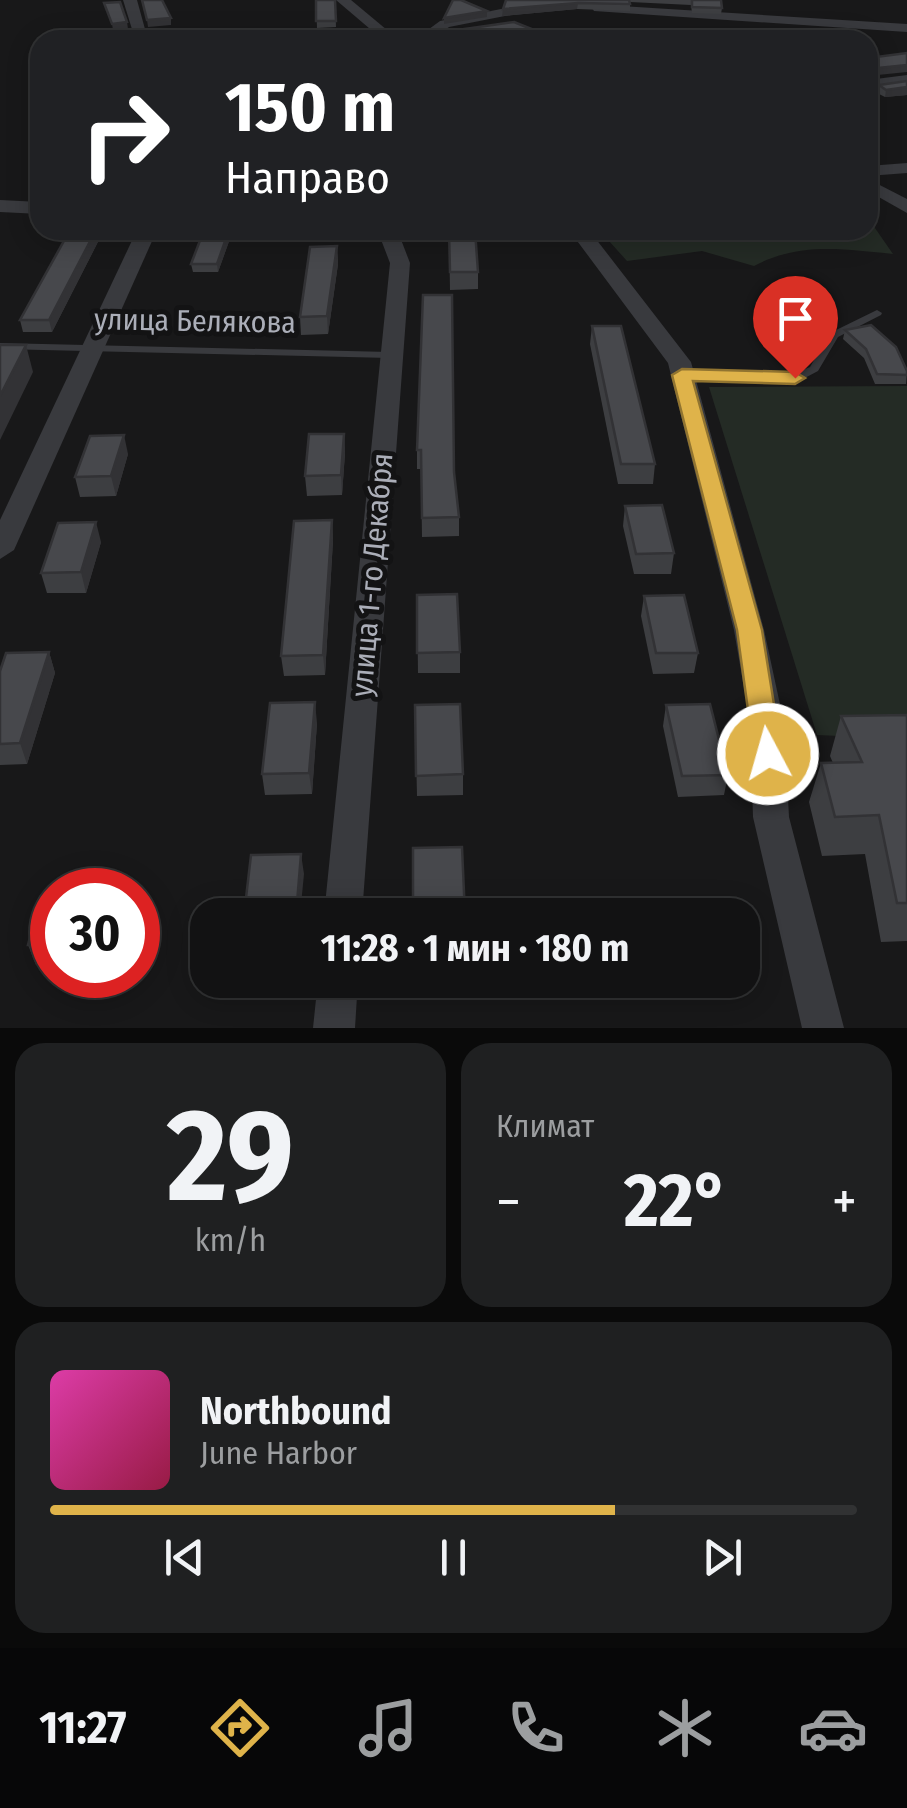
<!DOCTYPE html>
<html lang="ru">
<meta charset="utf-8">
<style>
:root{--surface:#121213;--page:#1f2021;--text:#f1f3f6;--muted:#9c9ea0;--line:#313233;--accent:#dfb34a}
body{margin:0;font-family:"Fira Sans Condensed",sans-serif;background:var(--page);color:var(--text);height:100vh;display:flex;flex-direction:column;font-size:38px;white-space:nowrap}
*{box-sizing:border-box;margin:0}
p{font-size:32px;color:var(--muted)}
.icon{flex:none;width:55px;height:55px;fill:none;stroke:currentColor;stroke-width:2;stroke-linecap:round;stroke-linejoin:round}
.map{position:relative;height:1028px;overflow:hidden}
.drawer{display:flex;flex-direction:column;gap:15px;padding:15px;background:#0a0a0a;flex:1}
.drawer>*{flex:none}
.guide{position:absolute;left:30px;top:30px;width:848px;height:210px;border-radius:30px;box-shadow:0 5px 25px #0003,0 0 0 2px var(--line);background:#202124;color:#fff;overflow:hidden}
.speed{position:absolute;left:30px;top:868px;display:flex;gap:20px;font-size:50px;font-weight:700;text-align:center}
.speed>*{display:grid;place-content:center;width:130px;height:130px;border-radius:50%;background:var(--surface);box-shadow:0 5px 25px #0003,0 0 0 2px var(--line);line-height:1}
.speed .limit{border:15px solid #d22;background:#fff;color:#111}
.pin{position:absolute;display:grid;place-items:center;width:85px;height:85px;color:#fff;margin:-102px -42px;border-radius:50% 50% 50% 0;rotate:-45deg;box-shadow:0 0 10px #0007}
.pin .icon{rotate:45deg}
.me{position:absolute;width:110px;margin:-55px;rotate:354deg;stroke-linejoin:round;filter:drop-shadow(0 0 8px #0008)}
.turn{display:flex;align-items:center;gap:35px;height:210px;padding:0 30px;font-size:45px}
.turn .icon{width:130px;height:130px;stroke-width:2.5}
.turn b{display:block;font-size:70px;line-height:85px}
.big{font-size:75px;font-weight:700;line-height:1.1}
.drawer .widget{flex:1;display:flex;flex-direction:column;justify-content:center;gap:15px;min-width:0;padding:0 35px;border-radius:30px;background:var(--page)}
.drawer .dial{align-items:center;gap:0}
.dial b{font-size:130px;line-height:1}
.song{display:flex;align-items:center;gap:30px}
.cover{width:120px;height:120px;border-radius:15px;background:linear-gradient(135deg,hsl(320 70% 55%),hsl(340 70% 35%))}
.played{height:10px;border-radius:5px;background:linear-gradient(90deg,var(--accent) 70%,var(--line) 70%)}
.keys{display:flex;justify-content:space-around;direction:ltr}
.heat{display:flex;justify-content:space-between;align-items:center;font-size:55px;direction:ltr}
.drawer .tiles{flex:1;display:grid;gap:15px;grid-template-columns:1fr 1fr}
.widget:last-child{grid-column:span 2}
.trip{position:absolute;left:190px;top:898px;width:570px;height:100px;border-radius:30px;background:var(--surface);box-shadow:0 5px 25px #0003,0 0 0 2px var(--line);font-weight:700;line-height:100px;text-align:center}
.tabs{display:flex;height:160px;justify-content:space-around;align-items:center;background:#070708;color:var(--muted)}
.tabs .icon{width:70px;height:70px}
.tabs .selected{color:var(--accent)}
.tabs b{font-size:45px;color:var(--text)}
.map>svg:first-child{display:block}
.green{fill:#242b25}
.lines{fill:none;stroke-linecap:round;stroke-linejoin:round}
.lane{fill:#393a3e;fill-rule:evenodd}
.street{fill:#393a3e;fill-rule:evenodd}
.wall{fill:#3d3e41}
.shaded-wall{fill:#323235}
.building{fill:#47484c;stroke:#323235;stroke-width:2.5}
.route{fill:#dfb34a;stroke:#917430;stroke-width:2.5}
.labels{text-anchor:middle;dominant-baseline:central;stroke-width:10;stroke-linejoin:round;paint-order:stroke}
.street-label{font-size:30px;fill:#abaeb8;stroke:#131314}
</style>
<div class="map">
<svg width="907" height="1028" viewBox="0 0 907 1028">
<rect width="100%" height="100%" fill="#181819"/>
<g class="green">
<path d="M868,218l25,36c-50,-5 -94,-12 -139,12l-52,-15 -75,10 -28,-31h269z"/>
<path d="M907,386v353l-90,-4 -108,-348z"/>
</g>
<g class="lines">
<g class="lane">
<path d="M877,310l5,3 -1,2 -43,22 -20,34 -19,10 -117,-2 -6,-4 6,-4 111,3 17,-7 20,-34z"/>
<path d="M0,343l390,9 6,3 -6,3 -390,-9z"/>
</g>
<g class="street">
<path d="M123,0h14l11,40 -13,-1z"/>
<path d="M336,0h15l48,40h-16z"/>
<path d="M536,2l5,7 -92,18 -18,13h-17l26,-19z"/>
<path d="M589,4l318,20v8l-313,-21z"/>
<path d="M907,75v10l-39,5v-10z"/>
<path d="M907,163v10l-39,3v-10z"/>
<path d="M868,179l39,20v14l-39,-22z"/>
<path d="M0,200l40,2v12l-40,-2z"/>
<path d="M137,230h20l-143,320 -14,9v-39z"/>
<path d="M569,230h20l102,132 73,268 20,93 5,94 55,211h-42l-49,-211 -3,-94 -16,-93 -66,-267z"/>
<path d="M390,231l10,6 10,26 -48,652h-38l66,-652 -10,-26z"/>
<path d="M318,980h40l-3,48h-42z"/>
</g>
</g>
<g class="wall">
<path d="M316,0h19l1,27 -19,1z"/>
<path d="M506,0h215l1,8 -1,6 -29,-1 -1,-8 -61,-3v9l-53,-2 -75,7z"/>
<path d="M907,81v14l-22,2 -8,-4 2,-8z"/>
<path d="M70,230h31l1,4 -50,98h-29l-3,-12z"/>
<path d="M449,230l29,42v17l-28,1z"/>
<path d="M232,233l-14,39h-25l-2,-8z"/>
<path d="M337,246l1,18 -10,70 -27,1 -1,-18z"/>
<path d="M423,295l31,177 5,45v19l-37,1 -1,-68h-4v-19z"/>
<path d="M592,326l63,138 -2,20h-35l-28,-140z"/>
<path d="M845,330l62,41 -1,13h-31l-11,-26 -21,-19z"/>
<path d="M344,434l1,19 -3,42 -35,1 -2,-20z"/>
<path d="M128,454l-12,42 -36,1 -5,-20z"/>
<path d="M625,506l49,47 -3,21h-37l-11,-48z"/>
<path d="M332,520l1,20 -8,135 -41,1 -3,-20z"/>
<path d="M101,542l-15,51h-39l-6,-20z"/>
<path d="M417,595l43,57v21h-42z"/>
<path d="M644,596l54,57 -4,20 -41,1 -12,-58z"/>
<path d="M49,652l6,21 -28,91 -27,1v-94z"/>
<path d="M415,705l48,69v21l-46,1z"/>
<path d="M666,705l62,70 -4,20 -46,2 -15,-71z"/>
<path d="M907,715v226l-26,1 -16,-88 -43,2 -13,-54 12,-39h12l-3,-7 11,-40z"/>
<path d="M317,723l-5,71 -47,1 -3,-21z"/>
<path d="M52,897v67l-16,1 -8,-20z"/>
</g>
<g class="shaded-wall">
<path d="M578,3l-1,6 -75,7 1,-7z"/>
<path d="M487,11v6l-43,7v-6z"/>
<path d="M171,18v7l-23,2 -1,-7z"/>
<path d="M127,22l1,7 -15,1 -1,-6z"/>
<path d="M907,65v7l-39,4 1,-7z"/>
<path d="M907,87v8l-22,2 1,-7z"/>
<path d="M96,230h5l1,4 -50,98 -3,-12z"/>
<path d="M229,230h3v3l-14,39 -1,-8z"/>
<path d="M337,246l1,18 -10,70 -1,-18z"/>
<path d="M26,345l7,27 -33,68v-44z"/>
<path d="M344,434l1,19 -3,42 -1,-20z"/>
<path d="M124,435l4,19 -12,42 -5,-20z"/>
<path d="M332,520l1,20 -8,135 -2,-20z"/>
<path d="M96,522l5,20 -15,51 -5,-21z"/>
<path d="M49,652l6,21 -28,91 -7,-21z"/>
<path d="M315,702l2,21 -5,71 -3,-21z"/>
<path d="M301,854l3,20 -4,41h-4z"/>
</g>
<g class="building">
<path d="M142,0h20l9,18 -24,2z"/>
<path d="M316,0h19l1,21h-20z"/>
<path d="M453,0h8l26,11 -43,7z"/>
<path d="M506,0h123l1,4 -52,-1 -75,6z"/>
<path d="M692,0h29l1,8 -30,-1z"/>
<path d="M120,2l7,20 -15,2 -8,-21z"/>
<path d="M514,22l45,18h-121l-2,-7z"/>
<path d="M907,53v12l-38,4 -1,3v-14z"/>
<path d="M907,81v6l-21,3 -7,-5z"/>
<path d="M70,230h26l-47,90h-29z"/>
<path d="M204,230h25l-12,34h-26z"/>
<path d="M449,230h26l3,42h-28z"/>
<path d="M337,246l-10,70 -27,1 10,-70z"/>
<path d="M423,295h29l2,177 5,45 -37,1 -1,-68h-4z"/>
<path d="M871,325l25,22 11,24v4l-30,-1 -11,-25 -21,-19z"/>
<path d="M592,326h29l34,138h-34z"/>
<path d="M0,345h26l-26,51z"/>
<path d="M309,434h35l-3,41 -36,1z"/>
<path d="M124,435l-13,41 -36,1 15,-41z"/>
<path d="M662,505l12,48 -38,1 -11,-48z"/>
<path d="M332,520l-9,135 -42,1 13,-135z"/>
<path d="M96,522l-15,50 -40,1 17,-50z"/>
<path d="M457,594l3,58 -43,1v-58z"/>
<path d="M684,595l14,58h-42l-12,-57z"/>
<path d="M49,652l-29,91 -20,1v-73l6,-18z"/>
<path d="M315,702l-6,71 -47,1 8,-71z"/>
<path d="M460,704l3,70 -47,2 -1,-71z"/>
<path d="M710,704l18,71 -46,1 -16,-71z"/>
<path d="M907,715v188h-10l-18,-88 -44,2 -14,-54 41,-1 -21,-46z"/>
<path d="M462,847l3,68h-52v-67z"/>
<path d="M301,854l-5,61h-52l7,-60z"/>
<path d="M40,897h12v47l-24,1z"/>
<path d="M702,907l1,8h-105v-6z"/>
</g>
<path class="route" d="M682,369l113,3 10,6 -10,6 -102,-3 69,249 20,124 -4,8h-20l-4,-8 -17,-124 -65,-255z"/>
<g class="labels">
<g class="street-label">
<text transform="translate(195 321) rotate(1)">улица Белякова</text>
<text transform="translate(372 575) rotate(-85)">улица 1-го Декабря</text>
</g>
</g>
</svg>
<div class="speed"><div class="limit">30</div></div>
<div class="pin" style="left:795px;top:378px;background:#d93025"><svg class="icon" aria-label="arrive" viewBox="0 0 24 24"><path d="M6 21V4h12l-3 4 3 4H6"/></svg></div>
<svg class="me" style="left:768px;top:754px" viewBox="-20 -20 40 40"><circle r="17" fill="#dfb34a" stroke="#fff" stroke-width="3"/><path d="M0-11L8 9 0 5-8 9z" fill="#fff"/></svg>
<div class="trip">11:28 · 1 мин · 180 m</div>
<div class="guide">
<div class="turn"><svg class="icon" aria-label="right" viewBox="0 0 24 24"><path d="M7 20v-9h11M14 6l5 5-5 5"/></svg><div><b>150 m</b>Направо</div></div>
</div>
</div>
<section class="drawer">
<div class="tiles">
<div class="widget dial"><b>29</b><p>km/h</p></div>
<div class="widget"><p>Климат</p>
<div class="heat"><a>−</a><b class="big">22°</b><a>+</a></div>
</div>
<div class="widget">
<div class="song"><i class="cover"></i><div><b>Northbound</b><p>June Harbor</p></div></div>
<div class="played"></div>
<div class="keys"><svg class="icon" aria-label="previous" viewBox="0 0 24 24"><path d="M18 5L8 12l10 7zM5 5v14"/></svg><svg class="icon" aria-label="pause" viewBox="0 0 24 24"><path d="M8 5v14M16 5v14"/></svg><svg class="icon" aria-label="next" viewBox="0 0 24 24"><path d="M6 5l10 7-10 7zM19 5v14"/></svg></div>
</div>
</div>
</section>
<nav class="tabs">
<b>11:27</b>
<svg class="icon selected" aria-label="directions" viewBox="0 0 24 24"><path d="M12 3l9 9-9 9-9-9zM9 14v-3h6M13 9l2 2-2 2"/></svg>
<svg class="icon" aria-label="music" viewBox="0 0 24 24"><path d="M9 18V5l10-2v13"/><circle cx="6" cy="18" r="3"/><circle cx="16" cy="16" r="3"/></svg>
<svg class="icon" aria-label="phone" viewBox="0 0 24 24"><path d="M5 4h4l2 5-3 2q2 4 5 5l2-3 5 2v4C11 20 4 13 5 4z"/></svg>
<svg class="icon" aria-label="climate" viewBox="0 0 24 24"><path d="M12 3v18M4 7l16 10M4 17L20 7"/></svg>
<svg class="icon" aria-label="car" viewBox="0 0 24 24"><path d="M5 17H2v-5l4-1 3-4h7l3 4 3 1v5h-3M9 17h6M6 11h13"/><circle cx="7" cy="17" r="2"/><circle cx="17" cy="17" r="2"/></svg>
</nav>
